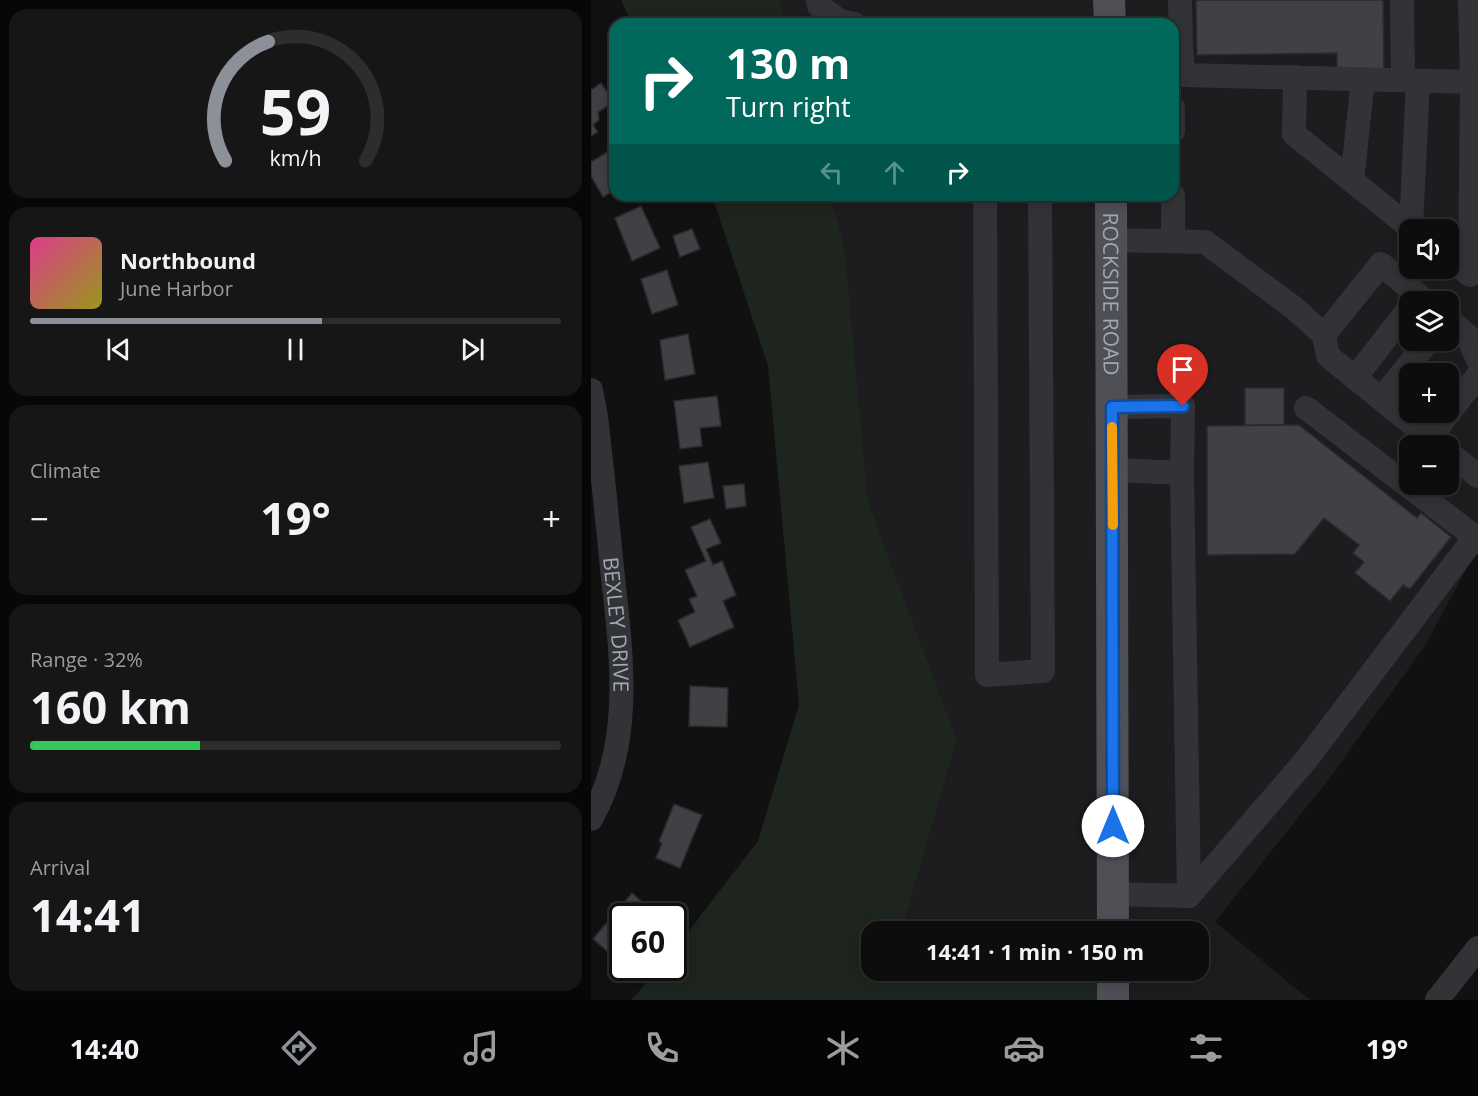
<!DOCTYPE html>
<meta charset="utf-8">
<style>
:root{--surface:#0d0d0e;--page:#161617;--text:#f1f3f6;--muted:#9a9c9e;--line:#2d2d2e;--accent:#8c9099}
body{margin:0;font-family:"Open Sans",sans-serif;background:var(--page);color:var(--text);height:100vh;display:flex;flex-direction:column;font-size:22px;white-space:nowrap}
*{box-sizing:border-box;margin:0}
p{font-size:20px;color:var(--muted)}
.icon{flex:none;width:33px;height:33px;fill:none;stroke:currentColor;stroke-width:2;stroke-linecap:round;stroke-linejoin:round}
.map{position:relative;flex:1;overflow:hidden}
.details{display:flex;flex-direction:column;gap:9px;padding:9px;background:#070708;width:591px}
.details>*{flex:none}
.banner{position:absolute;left:18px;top:18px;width:570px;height:183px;border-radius:18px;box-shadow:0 3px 15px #0003,0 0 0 2px var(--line);background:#00695c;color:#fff;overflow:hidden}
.tools{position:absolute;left:808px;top:219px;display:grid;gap:12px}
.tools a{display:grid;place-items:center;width:60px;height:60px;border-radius:12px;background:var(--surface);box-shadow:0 3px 15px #0003,0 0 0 2px var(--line);font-size:30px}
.speed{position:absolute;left:18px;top:903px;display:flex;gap:12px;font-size:30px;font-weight:700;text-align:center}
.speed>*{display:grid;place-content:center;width:78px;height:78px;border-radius:50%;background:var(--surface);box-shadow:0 3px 15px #0003,0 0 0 2px var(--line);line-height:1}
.speed .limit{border:3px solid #111;border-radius:9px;background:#fff;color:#111}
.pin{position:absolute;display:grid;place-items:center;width:51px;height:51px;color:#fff;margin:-62px -26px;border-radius:50% 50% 50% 0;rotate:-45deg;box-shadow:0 0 6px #0007}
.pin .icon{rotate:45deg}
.me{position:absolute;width:66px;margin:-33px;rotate:0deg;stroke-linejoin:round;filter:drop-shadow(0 0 4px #0008)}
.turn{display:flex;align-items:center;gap:21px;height:126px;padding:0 18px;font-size:27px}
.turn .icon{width:78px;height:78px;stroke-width:2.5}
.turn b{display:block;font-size:42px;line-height:51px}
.lanes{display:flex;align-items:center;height:57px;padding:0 18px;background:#0003;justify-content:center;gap:30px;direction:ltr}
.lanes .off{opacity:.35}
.big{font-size:45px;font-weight:700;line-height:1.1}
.details .widget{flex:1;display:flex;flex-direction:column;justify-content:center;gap:9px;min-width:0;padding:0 21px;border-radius:18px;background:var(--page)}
.details .dial{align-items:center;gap:0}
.dial svg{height:156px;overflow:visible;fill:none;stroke:var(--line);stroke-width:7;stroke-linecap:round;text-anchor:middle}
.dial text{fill:var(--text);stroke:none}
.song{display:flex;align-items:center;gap:18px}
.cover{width:72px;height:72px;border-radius:9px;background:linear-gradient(135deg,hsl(330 70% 55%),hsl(60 70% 35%))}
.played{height:6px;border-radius:3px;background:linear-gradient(90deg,var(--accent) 55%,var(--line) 55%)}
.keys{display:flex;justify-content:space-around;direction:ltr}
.heat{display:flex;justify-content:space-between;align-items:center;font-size:33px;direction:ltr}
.charge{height:9px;border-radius:4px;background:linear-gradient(90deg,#34c759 32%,var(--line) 0)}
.trip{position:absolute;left:270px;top:921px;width:348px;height:60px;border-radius:18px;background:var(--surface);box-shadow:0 3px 15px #0003,0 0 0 2px var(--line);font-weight:700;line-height:60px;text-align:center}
.menu{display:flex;height:96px;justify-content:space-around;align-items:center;background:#050506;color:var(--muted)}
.menu .icon{width:42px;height:42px}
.menu .active{color:var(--accent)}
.menu b{font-size:27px;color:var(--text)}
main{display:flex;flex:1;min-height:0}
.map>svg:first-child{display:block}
.built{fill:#1d1d1f;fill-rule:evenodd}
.green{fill:#1d251e}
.building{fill:#404145;stroke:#2b2b2e;stroke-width:1.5}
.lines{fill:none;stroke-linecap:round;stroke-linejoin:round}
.minor{stroke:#323337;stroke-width:24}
.major{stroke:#4e5056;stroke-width:32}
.route-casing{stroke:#114b97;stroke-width:15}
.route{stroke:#1a73e8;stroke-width:10}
.slow{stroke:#f59e0b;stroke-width:10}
.labels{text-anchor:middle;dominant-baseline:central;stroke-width:6;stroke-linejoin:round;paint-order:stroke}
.street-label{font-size:21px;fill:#a2a8b3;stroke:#0c0c0d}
</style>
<main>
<section class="details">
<div class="widget dial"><svg viewBox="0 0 100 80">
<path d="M14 69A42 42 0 1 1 86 69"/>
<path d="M14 69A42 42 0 0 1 36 8" stroke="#8c9099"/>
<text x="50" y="56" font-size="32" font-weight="700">59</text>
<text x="50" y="72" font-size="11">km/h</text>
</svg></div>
<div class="widget">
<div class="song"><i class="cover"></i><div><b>Northbound</b><p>June Harbor</p></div></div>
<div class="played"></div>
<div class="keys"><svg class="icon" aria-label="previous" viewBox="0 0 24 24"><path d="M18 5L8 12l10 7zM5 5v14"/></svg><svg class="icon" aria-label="pause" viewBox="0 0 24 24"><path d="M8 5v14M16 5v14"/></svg><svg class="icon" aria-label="next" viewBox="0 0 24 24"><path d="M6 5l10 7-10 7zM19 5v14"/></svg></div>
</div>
<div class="widget"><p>Climate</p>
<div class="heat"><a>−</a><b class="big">19°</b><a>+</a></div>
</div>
<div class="widget"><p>Range · 32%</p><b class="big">160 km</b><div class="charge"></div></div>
<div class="widget"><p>Arrival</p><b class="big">14:41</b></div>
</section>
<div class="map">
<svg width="887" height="1000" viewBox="0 0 887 1000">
<rect width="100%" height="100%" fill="#111112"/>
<path class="built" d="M189,0h698v547l-53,99 -97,134 -113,142 95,78h-197v-29l86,-1v-38l-297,-1 55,-191 -89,-239 -23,-252 -14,-54h342v-171h-386zM819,230h39v38h-39zM819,302h39v38h-39zM819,374h39v38h-39zM819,446h39v38h-39z"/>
<g class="green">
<path d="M30,0h159l7,24h-155z"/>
<path d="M121,195h119l14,54 23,252 89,239 -55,191 -31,1v38l242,1v29h-482l29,-32h13l1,-18 84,-109 41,-136 -31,-339z"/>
</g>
<g class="building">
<path d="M605,0h187l1,75 -47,1v-23l-140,2z"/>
<path d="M10,83l13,19 -16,10 1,8 -6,5 5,7 -7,4v-46z"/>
<path d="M16,152l8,14v24l-12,7 -12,-21v-14z"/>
<path d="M50,206l19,42 -28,13 -17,-43z"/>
<path d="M101,229l8,20 -20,8 -7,-21z"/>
<path d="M76,270l11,35 -26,9 -11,-35z"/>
<path d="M97,334l7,40 -30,6 -5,-40z"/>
<rect x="654" y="388" width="39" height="37"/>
<path d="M126,396l4,30 -21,2 2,18 -22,3 -6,-48z"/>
<path d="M708,425l118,93 4,-5 30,24 -41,52 -7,-4 -13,16 -35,-28 9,-11 -11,-9 6,-8 -35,-27 -29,36 -88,1v-129z"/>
<path d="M117,462l6,36 -30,5 -5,-37z"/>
<path d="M153,484l2,22 -20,3 -3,-23z"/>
<path d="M119,519l11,24 -15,6 7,16 9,-4 14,34 -13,6 11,26 -44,20 -12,-27 17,-8 -6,-13 8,-3 -12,-26 21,-9 -15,-34z"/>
<path d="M99,686l38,2 -1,39 -38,-1z"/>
<path d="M83,804l28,11 -22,53 -24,-10 6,-15 -3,-1z"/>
<path d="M41,893l17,15 -8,8h-18v38l-3,-1 -5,5 -22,-19z"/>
</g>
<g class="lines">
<g class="minor">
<path d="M227,0l1,6 21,15 14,3"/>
<path d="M811,0l1,80"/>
<path d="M582,45h8l-1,-45"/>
<path d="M590,45l2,30 289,7 -2,-82"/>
<path d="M704,77l-1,57 119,96"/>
<path d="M582,108v23"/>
<path d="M761,181l11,-102"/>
<path d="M394,195l2,480 56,-4 -3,-476"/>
<path d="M820,228l7,-147"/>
<path d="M582,239v-44"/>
<path d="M521,240l93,2 89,66 30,27 4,21 111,90"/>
<path d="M858,258l21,17 2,-193"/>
<path d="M858,320l18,15 11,25"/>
<path d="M733,335l57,-71 45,38"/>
<path d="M764,378l55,-71"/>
<path id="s1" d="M0,390l5,27c6,50 11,100 16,151 9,84 23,173 -21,251"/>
<path d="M790,399l48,-59"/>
<path d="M521,407l71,-1 -1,67 7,423"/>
<path d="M839,438l48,-63"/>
<path d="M858,453l29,23"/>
<path d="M522,470l69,3"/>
<path d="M522,894l76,2 117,-136 169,-223 -169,-129"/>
<path d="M846,1000l41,-52"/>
</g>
<g class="major">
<path d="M518,0l1,24"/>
<path id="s2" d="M520,195l2,737"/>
<path d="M522,970v30"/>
</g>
</g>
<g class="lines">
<g class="route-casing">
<path id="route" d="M522,826l-1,-419 71,-1"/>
</g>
<use href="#route" class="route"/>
<path class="slow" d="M521,427l1,98"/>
</g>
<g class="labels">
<g class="street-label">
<text stroke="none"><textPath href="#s2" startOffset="99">ROCKSIDE ROAD</textPath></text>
<text stroke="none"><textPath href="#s1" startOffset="236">BEXLEY DRIVE</textPath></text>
</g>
</g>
</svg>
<div class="tools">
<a><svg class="icon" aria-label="sound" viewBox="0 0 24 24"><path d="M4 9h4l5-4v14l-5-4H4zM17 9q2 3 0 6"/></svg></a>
<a><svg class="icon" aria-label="layers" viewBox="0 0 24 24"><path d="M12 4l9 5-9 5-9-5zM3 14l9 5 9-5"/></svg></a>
<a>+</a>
<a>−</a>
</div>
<div class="speed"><div class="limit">60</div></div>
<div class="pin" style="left:592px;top:406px;background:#d93025"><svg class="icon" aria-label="arrive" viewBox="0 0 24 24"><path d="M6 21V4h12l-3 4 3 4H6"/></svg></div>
<svg class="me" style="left:522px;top:826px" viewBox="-20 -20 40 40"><circle r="19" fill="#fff"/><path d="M0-13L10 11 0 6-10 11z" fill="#1a73e8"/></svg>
<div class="trip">14:41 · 1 min · 150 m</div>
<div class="banner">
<div class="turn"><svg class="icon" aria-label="right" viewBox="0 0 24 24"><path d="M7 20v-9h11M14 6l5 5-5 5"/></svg><div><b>130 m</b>Turn right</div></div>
<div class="lanes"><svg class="icon off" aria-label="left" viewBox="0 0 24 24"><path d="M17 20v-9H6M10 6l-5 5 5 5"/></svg><svg class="icon off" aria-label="ahead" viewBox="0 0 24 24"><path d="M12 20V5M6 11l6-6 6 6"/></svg><svg class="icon" aria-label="right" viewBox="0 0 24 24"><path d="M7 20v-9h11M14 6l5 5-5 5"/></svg></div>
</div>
</div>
</main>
<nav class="menu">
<b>14:40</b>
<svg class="icon active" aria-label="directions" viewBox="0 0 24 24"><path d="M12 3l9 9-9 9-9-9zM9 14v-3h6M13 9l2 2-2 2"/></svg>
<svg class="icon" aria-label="music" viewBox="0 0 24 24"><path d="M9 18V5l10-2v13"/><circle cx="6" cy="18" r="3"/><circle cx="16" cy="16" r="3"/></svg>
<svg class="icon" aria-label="phone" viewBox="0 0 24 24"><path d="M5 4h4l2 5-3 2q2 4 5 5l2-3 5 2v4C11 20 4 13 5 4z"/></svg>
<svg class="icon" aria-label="climate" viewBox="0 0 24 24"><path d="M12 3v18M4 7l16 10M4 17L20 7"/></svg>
<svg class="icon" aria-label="car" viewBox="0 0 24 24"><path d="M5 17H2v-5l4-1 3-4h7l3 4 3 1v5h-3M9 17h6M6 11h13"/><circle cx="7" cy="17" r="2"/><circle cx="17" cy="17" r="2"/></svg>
<svg class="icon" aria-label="filters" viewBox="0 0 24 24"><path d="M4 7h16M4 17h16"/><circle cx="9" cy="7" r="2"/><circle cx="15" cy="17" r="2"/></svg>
<b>19°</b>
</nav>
